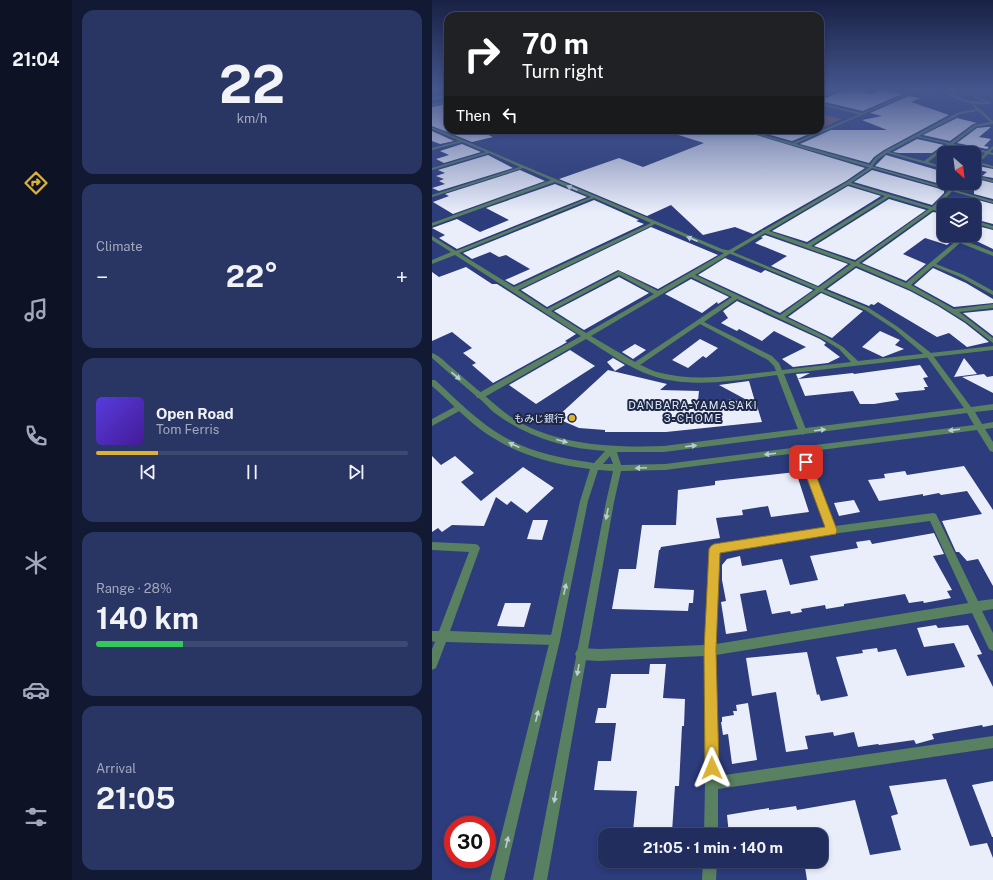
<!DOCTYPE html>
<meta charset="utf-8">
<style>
:root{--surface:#212d5d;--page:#293563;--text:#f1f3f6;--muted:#a2a8bc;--line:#3e4972;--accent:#dbb233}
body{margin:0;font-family:"Public Sans","Noto Sans JP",sans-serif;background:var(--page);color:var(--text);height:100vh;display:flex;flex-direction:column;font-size:15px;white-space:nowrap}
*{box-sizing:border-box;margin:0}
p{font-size:13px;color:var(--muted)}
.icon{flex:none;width:22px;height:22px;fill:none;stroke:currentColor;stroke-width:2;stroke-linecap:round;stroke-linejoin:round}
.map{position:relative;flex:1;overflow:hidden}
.sheet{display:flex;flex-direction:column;gap:10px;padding:10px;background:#121933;width:360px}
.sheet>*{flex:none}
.banner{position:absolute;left:12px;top:12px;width:380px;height:122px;border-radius:12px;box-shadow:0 2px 6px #0003,0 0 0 1px var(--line);background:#202124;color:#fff;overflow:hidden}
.needle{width:26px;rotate:152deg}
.fabs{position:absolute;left:505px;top:146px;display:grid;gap:8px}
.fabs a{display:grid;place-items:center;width:44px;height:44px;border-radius:8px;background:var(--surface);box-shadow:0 2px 6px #0003,0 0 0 1px var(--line);font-size:20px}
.speed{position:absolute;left:12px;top:816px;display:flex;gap:8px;font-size:20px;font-weight:700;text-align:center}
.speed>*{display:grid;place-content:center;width:52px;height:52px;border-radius:50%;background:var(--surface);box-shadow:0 2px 6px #0003,0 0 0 1px var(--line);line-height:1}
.speed .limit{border:6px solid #d22;background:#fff;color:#111}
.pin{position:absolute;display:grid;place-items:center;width:34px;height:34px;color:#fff;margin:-17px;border-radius:8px;box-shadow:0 2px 6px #0006}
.me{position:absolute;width:44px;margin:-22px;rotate:359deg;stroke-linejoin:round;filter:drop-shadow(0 0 3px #0008)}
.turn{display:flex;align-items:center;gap:14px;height:84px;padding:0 12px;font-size:18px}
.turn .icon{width:52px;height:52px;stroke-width:2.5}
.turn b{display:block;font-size:28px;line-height:34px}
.then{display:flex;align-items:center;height:38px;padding:0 12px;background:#0003;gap:8px;font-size:15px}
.big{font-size:30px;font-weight:700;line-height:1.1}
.sheet .widget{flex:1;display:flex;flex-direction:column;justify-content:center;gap:6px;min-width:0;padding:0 14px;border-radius:12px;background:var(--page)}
.sheet .dial{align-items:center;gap:0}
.dial b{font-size:52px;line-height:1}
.song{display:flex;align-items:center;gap:12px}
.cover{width:48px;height:48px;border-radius:6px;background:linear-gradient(135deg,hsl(250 70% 55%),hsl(260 70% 35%))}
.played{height:4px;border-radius:2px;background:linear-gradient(90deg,var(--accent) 20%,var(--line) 20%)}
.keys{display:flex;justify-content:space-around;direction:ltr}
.heat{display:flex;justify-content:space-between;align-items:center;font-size:22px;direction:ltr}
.charge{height:6px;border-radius:3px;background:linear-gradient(90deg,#34c759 28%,var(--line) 0)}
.trip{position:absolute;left:166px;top:828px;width:230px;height:40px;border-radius:12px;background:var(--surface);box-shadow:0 2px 6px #0003,0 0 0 1px var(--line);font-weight:700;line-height:40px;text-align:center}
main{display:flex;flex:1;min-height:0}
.tab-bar{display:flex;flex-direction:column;width:72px;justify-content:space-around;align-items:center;background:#0d1225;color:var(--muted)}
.tab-bar .icon{width:28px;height:28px}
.tab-bar .on{color:var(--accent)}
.tab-bar b{font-size:18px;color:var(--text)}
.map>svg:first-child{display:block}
.green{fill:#825b54}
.building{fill:#eaeefb}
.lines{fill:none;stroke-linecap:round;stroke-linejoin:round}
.service{fill:#598060;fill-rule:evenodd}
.minor{fill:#598060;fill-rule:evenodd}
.tertiary{fill:#598060;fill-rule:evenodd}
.oneway{fill:#bcccd6}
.route{fill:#dbb233;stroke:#8e7421}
.poi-dot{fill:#dbb233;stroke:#1e2744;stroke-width:1.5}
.labels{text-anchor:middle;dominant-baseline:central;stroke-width:4;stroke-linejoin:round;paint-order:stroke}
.poi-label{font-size:10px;fill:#dde6fd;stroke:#1e2744;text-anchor:end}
.neighbourhood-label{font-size:11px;letter-spacing:1px;fill:#dde6fd;stroke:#1e2744}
</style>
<main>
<nav class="tab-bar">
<b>21:04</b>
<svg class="icon on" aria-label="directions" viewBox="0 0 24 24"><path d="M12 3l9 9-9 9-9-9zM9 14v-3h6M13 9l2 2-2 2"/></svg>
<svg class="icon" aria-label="music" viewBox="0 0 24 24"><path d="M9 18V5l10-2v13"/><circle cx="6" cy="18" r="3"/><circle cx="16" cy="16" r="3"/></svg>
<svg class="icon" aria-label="phone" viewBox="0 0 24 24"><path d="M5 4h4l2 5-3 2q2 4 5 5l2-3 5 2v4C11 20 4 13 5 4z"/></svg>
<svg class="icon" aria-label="climate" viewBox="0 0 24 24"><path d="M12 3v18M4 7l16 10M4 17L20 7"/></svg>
<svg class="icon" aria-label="car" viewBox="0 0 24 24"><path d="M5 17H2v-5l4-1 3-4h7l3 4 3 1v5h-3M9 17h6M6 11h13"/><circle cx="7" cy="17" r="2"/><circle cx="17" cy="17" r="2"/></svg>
<svg class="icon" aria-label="filters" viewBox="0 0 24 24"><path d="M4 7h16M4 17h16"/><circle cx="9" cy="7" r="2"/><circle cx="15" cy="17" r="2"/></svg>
</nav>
<section class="sheet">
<div class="widget dial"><b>22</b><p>km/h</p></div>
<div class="widget"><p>Climate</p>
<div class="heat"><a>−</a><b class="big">22°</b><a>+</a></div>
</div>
<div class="widget">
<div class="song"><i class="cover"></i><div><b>Open Road</b><p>Tom Ferris</p></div></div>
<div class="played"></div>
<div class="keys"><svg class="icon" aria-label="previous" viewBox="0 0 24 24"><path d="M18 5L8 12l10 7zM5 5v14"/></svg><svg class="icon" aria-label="pause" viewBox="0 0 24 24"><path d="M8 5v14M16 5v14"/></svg><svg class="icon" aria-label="next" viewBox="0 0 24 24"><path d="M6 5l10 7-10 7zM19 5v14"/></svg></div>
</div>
<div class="widget"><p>Range · 28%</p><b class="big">140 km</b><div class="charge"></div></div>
<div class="widget"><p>Arrival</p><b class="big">21:05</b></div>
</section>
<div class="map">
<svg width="561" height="880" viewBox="0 0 561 880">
<rect width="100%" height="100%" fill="#2c3c7c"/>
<path class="green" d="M388,114l22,5 -22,10z"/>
<g class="building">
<path d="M423,90l16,4 10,-4 21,4 -39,17 -43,-10v-1l21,-8 4,1z"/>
<path d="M477,96l11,2 -9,4 38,13 -65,35 -10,7 -5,6 -69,-19 31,-14h56l-25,-10 20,-4 -12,-3z"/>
<path d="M13,104l3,1v25h29l16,7 -21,5 -40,-16v-19z"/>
<path d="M525,118l20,5 -4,1 -23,17 -27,-6z"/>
<path d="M555,127h4l-12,10 12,2 -7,7 5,1 -2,2 -30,-6 20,-15z"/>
<path d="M241,130h67l125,38 -19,13 -93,53 -18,-7 -32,8 -32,-30 -24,11 -88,-37 60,-21 24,9 61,-24 -32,-10z"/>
<path d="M320,130h67l-27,11z"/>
<path d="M0,131l22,10 -14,3 -8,-3z"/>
<path d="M485,139l27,6 -12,8h-33l-6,-1z"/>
<path d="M30,144l19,8 -37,11 -8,-4 13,-4 -9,-4z"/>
<path d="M519,147l31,7 -8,8v-9h-31z"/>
<path d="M56,155l25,13 -74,23 -7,-3 13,-4 -6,-3 5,-2 -8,-3 9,-3 -7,-3z"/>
<path d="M454,155l58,17v13l-69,-19z"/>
<path d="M546,166l15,3v9l-11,-2 5,-4 -13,-3z"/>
<path d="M88,170l25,11 -92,33 -20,-12 16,-6 -4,-2z"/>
<path d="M440,170l72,20v3l-12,12 -78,-23z"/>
<path d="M545,179l16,4v16l-19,-5v-12z"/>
<path d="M123,184l32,13 -130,52 -18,-11 6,-3 -13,-7 25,-9 23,13 29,-12 -23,-12z"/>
<path d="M416,186l33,10 -74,46 -35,-11z"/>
<path d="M457,199l37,11 -71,50 -41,-14z"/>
<path d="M542,199l19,5v20l-19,-5z"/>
<path d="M162,200l45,20 -3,1 8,3 -130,61 -9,-5 25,-11 -24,-14 -7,2 -9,-5 -18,7 -9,-6z"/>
<path d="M501,212l11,2v21h14l-11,10 -22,-7 -22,16 23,10 -20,17 -44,-18z"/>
<path d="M542,225l19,5v19l-25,-12 2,-2h4z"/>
<path d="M219,227l67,28 -60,34 -40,-19 -71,37 -26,-17z"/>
<path d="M333,235l83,29 -30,22 -47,-20 16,-10 -32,-13 8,-5 -2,-1z"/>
<path d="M293,258l36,15 4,-3 48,20 -33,23 -82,-38z"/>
<path d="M34,267l26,17h5l79,50 -11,7 2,1 -5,3 -69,38 -21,-18 4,-2 -13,-10 9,-5 -20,-16 -20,9v-69l7,5z"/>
<path d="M424,268l54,23 28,15 27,17 24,19 -22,5 -18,-14 -12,4 -59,-35 -4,3 -3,-1 -2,2 -42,-17z"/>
<path d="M501,268l33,15 27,16v4l-39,4 -40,-22z"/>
<path d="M187,277l30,16 -65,37 -30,-19z"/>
<path d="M259,279l38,18 -11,7 -1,-2 -15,11 -37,-19z"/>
<path d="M389,293l42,18 -31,27 -44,-21z"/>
<path d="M305,301l83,38 6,4 -2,2 16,12 -12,6 -35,4 -11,-8 24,-12 -32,-16 -12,10 -23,-12 -2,2 -16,-8 7,-5 -5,-7z"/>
<path d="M561,310v26l-30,-23z"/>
<path d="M448,331l20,9 -5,5 9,4 -21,8 -21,-10z"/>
<path d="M268,339l18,9 -12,10 -3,-2 -15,12 -16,-8z"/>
<path d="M203,344l11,6 -13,9 -11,-7z"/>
<path d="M138,350l25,16 -59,38 -27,-19z"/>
<path d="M181,358l12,7 -10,6 -8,-9z"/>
<path d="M532,358l13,16 -23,3z"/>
<path d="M488,365l8,12 -5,1 5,9h-4l1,3 -30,3 4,7 -25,4h-14l-7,-13 -48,5 -9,-22 14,-1 -12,6 55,-6 1,1z"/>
<path d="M176,370l59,14 -7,6 39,1 -2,19 35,-3 -3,-8 28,7 5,16 -96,10h-61v-2l-26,-2 -23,-10z"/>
<path d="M552,374l3,3 6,-1v17l-31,-16z"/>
<path d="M317,381l7,24 -37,-20z"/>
<path d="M0,456l9,9 14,-9 19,17 -13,9 20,19 42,-34 31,21 -27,25 -16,-12 -4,4 -11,-8 -12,29 -32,-1 -10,7 -4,-4 -6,4z"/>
<path d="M532,466l29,44v76l-15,-27 -11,2 -8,-9h-3l-14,-31 40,-7 -15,-23 -26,4 -2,-2 -16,3v-2l-44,7 -11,-21 17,-2 -1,-4 21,-3 2,4z"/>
<path d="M364,472l13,40 -38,5 -3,-11 -26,4 1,5 -27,3 4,20 -59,9 -1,3h-1l-5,38 40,2 -1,13h-4l-1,8 -76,-2 7,-40h17l6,-44h34l2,-35 37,-5v-4z"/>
<path d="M422,500l6,12 -21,4 -5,-13z"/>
<path d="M101,520h15l-6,20 -15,-1z"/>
<path d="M502,533l10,21 -11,2 19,34 -5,1 4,7 -27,5 -1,-2 -14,2 -4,-9 -61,10v2l-18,3 -1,-4 -24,4 1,3 -11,2 -1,-3 -18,3 -6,-24 -26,4 7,37 -21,3 -5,-32 5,-1 -4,-21v-15l5,-6 13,-3 2,10 40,-7 8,26 28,-5 -8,-24 48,-8 -2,-6 14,-2 2,4z"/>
<path d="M73,603h26l-7,24 -27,-1z"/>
<path d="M504,625l2,3 30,-3 14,29 -5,1 16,32v38l-10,2 -1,-2 -50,9 2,5 -18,5 -2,-4 -35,5 -1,-1 -20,3 -4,-15 -20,4 -1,-4 -28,4 3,13 -22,3 -10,-60 -24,4 -6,-38 61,-6 10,43 2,-1 2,7 27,-5 -12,-39 27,-4 -1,-3 15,-2 1,4 18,-3 11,27 58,-9 -11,-24 -30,4 -7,-19z"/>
<path d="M218,664h16l-3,34 22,1 -1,27h-2l-3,60h-4l-3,46 -39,-1 4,-40 -43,-1 4,-29h13l5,-38h-21l3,-15h8l5,-34h38z"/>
<path d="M316,703l9,57 -25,4 -4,-30 -5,1 -2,-13h1v-5l12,-2 -1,-4h4l-1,-6z"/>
<path d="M514,779l24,67 17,-3 6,15v22h-186l-3,-19h17v-26h-92l-2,-20 42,-7v2l27,-4 1,4 58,-10 15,55 31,-5 -10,-34 7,-2 -9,-28z"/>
<path d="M561,781v56h-1l-20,-52z"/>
</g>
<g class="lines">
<g class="service">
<path d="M404,90h3l-19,8v-2z"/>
<path d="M388,103l42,10v1l-1,1 -41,-10z"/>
</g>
<g class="minor">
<path d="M6,90h3l-9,3v-2z"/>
<path d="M16,94v2l-16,4v-2z"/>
<path d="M16,100v2l-16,4v-2z"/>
<path d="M538,102h2l21,19v3l-17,3 -23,17 34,7 6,-5v3l-3,3 3,1v2l-5,-1 -8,8 13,4v2l-15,-4 -4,3v-3l11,-11 -34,-8 -23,17 16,5v2l-57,-16 -10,7 -6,8 -130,-38h6l123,35 5,-7 10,-7 30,-16 44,-23 17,-3zM546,111l12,11 -16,3 -24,18 -31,-7 42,-22zM485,137l30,7 -23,17 -35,-9z"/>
<path d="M0,127l290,122 9,2v2l-36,22 85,40 71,-51 -89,-32v-2h4l41,14 78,-48 -38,-12v-2h1l84,25 24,-24h4l-24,25 8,3v2l-11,-3 -74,53 47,20 57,-48h5l-5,5 30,12v4l-33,-13 -24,21 28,11 29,16v4l-33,-18 -27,-11 -22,19 43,24 39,-5v4l-34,4 34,26v5l-27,-21 -27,-17 -28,-15 -55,-24 -71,51 40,19 18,11 15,14 135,-15v4l-209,24 23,58 -4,3 -4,-3 -22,-57c-39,5 -85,14 -124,1 -24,-8 -46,-24 -67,-37l-103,59h-6l-1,-2 1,-2 104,-58 -126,-81 -23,9v-4l19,-8 -19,-12v-4l24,15 135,-54 -36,-15 -123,44v-3l119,-43 -28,-12 -91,29v-2l88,-28 -31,-14 -57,17v-2l54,-16 -24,-10 -30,8v-2l27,-7 -27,-12zM457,197l40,12 -74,53 -44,-16zM162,198l57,25 -137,64 -55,-34zM223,224l63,27 6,2 -66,38 -39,-20 -72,38 -29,-19zM187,275l35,19 -68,39 -35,-22zM259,277l41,20 -97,65 -44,-26zM305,299l84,39 18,11 12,13 -69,8 -3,-7 -7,-7 -68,-34zM268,324l68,36 6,6 2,5c-39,4 -80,12 -119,1 -5,-1 -11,-5 -17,-7z"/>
<path d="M542,175l19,5v2l-19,-5z"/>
<path d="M542,220l19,6v3l-19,-6z"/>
<path d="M28,404l4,3 -1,2 -31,17v-7z"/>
<path d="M369,447l3,1 1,2 30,76 98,-13 3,1 42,87 15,-2v10l-11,2 11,22v18l-4,-2 -17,-36 -256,42 2,121 275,-40v12l-275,41v46h-14l1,-52 -1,-127 -105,5 -18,-1 -4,-2 -2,-4 2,-4 4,-2 18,1 106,-4 4,-96 2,-3 115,-19 -29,-77 1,-2zM498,521l38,82 -252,41 3,-91 113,-19z"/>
<path d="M0,542l43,2 3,1 2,3 -30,83 105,4 4,1 1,4 -1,4 -4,1 -109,-3 -10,26 -4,2v-21l3,-7 -3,-1v-10h7l30,-79 -37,-2z"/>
<path d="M271,861h14l-1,19h-14z"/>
</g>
<g class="tertiary">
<path d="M484,90h3l-126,55 -3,-1z"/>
<path d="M509,90h3l22,10 19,2 -27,-12h3l31,13c-15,5 -40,-4 -51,-13z"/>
<path d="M439,166l122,35v2l-121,-35 -23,16 -116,68 136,56 29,19 33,26 40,54 22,-3v6l-18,2 7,12 11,-2v6l-8,1 8,13v10l-3,-1 -13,-21 -312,40 -44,1 -7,31 -67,378h-14l73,-378 7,-31 -15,-1 -10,31 -28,139 -56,240h-14l60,-240 30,-139 10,-32c-40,-5 -78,-16 -110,-40 -17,-13 -32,-29 -48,-43v-6h3c22,20 44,43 71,58 27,15 57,21 88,25l11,-12c-37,-2 -76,-13 -106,-35 -7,-4 -12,-11 -18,-16 -17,-14 -33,-28 -49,-42v-5c7,2 14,10 19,14 16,14 32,27 47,40 43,38 112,41 166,39l300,-38 -37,-51 -33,-28 -29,-19 -139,-58 121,-70zM535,413l7,12 -309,39 -44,1 -4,-13h47zM178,456l3,8h-10z"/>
</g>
</g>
<defs><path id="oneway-solid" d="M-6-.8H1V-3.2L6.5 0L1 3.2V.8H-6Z"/></defs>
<g class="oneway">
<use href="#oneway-solid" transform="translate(140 188) rotate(-157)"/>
<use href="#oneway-solid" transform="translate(260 239) rotate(-157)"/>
<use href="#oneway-solid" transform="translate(24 376) rotate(40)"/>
<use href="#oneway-solid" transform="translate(388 430) rotate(-7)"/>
<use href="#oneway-solid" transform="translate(522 430) rotate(173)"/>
<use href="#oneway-solid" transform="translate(130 441) rotate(15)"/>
<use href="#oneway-solid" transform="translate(82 445) rotate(-155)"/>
<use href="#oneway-solid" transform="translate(259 446) rotate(-7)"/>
<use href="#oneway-solid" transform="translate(338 454) rotate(173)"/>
<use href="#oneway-solid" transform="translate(209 468) rotate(178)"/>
<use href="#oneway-solid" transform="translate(175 514) rotate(101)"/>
<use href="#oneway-solid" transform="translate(133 589) rotate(-78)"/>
<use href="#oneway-solid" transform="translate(146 670) rotate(100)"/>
<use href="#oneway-solid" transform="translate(105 716) rotate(-77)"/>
<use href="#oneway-solid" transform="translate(123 797) rotate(100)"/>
<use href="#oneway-solid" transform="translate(75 842) rotate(-77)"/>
</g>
<linearGradient id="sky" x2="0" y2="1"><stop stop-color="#182144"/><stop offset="0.42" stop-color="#45568e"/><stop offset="1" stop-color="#45568e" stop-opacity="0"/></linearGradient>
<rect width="561" height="213" fill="url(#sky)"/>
<path class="route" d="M374,459l3,1 2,2 26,68 -1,4 -116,19 -4,97 3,118 -2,6 -5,2 -5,-2 -2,-6 -1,-118 5,-101 2,-3 3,-2 111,-17 -24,-65 2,-2z"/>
<circle class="poi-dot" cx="140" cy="418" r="4"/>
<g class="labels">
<g class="poi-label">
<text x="132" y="418">もみじ銀行</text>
</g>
<g class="neighbourhood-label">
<text x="261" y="405">DANBARA-YAMASAKI<tspan x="261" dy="13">3-CHOME</tspan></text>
</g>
</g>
</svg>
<div class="fabs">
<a><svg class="needle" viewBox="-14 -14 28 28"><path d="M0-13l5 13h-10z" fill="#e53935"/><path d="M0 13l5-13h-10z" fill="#a2a8bc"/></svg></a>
<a><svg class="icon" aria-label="layers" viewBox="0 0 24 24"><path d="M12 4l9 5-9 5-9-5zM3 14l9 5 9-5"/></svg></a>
</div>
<div class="speed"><div class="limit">30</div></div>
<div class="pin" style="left:374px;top:462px;background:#d93025"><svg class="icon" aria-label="arrive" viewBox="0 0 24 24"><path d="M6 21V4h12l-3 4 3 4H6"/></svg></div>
<svg class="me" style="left:280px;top:768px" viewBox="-20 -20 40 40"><path d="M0-17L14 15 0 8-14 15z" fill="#dbb233" stroke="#fff" stroke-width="4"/></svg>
<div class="trip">21:05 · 1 min · 140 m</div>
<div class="banner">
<div class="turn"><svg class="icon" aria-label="right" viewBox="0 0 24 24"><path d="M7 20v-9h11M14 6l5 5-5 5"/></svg><div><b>70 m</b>Turn right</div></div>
<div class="then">Then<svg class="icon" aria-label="left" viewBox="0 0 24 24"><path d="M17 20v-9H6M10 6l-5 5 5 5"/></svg></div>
</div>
</div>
</main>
